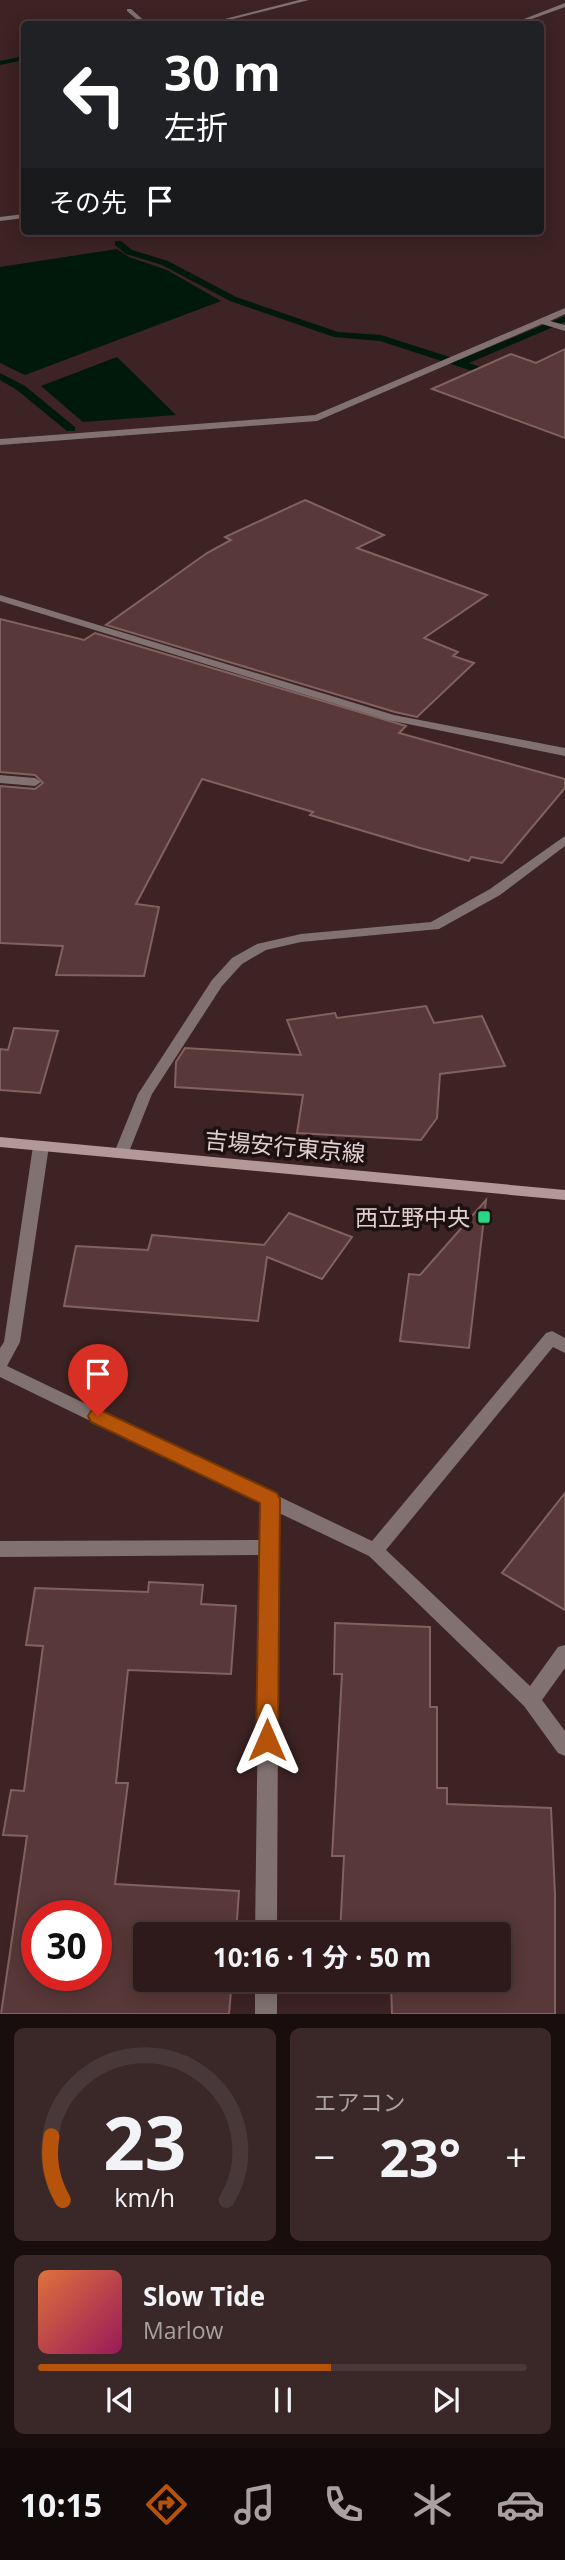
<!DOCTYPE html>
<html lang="ja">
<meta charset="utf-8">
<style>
:root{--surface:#2e1a1a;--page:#3a2727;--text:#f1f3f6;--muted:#a7a1a2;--line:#493839;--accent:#b45309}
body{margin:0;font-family:"Open Sans","Noto Sans JP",sans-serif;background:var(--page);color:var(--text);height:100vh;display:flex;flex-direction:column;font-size:26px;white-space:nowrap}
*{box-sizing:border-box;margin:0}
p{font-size:23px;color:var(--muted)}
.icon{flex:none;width:38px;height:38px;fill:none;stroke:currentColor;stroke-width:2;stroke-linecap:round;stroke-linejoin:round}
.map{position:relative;height:2014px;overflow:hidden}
.sheet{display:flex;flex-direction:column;gap:14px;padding:14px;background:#190e0e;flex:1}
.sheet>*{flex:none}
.banner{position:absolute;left:21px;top:21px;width:523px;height:214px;border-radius:7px;box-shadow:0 4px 18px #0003,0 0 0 2px var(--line);background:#202124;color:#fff;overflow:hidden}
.speed{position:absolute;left:21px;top:1900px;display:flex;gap:14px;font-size:35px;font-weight:700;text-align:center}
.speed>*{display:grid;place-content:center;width:91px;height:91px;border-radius:50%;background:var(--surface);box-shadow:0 4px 18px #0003,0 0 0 2px var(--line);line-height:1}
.speed .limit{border:10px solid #d22;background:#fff;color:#111}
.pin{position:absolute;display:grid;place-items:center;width:60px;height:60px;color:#fff;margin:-72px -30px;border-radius:50% 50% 50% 0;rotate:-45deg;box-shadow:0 0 7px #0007}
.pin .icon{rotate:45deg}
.me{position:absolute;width:77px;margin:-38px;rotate:0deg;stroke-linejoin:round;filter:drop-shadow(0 0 5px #0008)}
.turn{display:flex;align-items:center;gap:24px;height:147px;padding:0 28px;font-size:32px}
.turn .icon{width:91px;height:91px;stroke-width:2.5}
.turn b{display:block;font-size:49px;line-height:60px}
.then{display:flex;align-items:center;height:66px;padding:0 28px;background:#0003;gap:14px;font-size:26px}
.big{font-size:52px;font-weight:700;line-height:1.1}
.sheet .tile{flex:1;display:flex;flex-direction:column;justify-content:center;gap:10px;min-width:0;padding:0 24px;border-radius:10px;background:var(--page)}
.sheet .dial{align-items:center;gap:0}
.dial svg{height:182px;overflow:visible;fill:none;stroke:var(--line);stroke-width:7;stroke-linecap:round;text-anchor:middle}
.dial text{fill:var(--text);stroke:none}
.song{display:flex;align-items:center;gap:21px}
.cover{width:84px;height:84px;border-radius:10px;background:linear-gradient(135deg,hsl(20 70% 55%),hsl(330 70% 35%))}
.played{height:7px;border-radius:4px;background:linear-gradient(90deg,var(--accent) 60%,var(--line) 60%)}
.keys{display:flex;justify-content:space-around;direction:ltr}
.heat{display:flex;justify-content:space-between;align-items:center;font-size:38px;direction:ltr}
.sheet .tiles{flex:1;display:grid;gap:14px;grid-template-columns:1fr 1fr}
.tile:last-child{grid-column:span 2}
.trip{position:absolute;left:133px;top:1922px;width:378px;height:70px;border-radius:7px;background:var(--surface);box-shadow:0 4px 18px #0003,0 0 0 2px var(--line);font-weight:700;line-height:70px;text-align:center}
.menu{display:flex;height:112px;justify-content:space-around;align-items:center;background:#120a0a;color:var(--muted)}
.menu .icon{width:49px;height:49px}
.menu .selected{color:var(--accent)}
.menu b{font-size:32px;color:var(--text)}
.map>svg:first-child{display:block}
.water{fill:#00190a}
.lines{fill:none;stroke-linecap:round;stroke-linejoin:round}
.stream{fill:#00190a;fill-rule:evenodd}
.building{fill:#583838;stroke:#816261;stroke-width:2;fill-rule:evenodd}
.minor{fill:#817171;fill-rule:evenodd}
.secondary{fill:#b29897;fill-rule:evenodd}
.route{fill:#b45309;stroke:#753606;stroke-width:2}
.poi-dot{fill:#26d886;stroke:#1c1010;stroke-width:2.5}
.labels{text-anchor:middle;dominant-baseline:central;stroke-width:7;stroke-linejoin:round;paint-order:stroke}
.street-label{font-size:23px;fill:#e1cfce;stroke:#1c1010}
.poi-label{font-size:23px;fill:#e1cfce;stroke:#1c1010;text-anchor:end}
</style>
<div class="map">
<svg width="565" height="2014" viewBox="0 0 565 2014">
<rect width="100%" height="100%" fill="#3d2323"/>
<g class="water">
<path d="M117,249l12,8 38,13 54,31 -196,74 -25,-12v-96z"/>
<path d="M117,357l59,58 -93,7 -42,-36z"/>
</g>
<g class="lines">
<g class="stream">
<path d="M24,56v4l-24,5v-4z"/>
<path d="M115,241h6l11,9 36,11 68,36 102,35 43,3 78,25 106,-44v6l-96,41 32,11v4l-4,1 -117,-38 -46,-4 -104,-36 -68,-36 -36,-11 -11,-9z"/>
<path d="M0,373l25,13 50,41v4h-8l-50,-41 -17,-10z"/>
</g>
</g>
<g class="building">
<path d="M565,349v89l-133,-49 79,-35 25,9z"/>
<path d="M305,500l79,35 -27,13 130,47 -63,43 34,14 -5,4 21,7 -57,54 -22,-5 -289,-87 101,-72 24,-13 -6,-3z"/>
<path d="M0,619l84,21 11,-7 311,93 -7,7 166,46v9l-63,75 -31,-6 -2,4 -49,-13 -110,-33 3,-3 -111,-33 -66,125 23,3 -15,69 -88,-1 7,-29 -63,-3v-157l35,3 8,-6 -8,-8 -35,-3z"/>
<path d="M426,1006l8,17 48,-7 23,50 -65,8 -3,44 -16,22 -124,-7 6,-38 -128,-8 1,-25 9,-14 116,7 -14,-35 48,-7 2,5z"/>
<path d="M14,1028l44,3 -18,62 -40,-3v-41l8,1z"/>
<path d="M486,1200l-17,148 -69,-7 9,-67 11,1z"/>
<path d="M289,1213l63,24 -30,42 -55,-22 -9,64 -194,-15 12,-60 72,4 4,-15 112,10z"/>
<path d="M565,1493v117l-63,-37z"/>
<path d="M149,1582l54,3 -2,19 35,2 -5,68 -103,-4 -12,113h12l-13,101 124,7 -3,43h-91v45h87l-3,35h-228l26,-178 -24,-1 8,-45 13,1 19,-145 -17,-1 9,-57 113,4zM37,1916h59v60h-59z"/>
<path d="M335,1623l95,4v80h7v81h10v16l104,4 4,87v119h-163l-1,-31 -48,-4h156v-45h-159l4,-78h-12l10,-182h-8z"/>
</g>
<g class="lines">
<g class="minor">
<path d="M299,0h10l-96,24h-8z"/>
<path d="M565,3v4l-47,17h-7z"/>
<path d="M127,9h4l17,15h-6l-15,-13z"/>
<path d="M24,214v4l-24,3v-4z"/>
<path d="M565,308v6l-15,7 15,4v6l-23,-7 -225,97 -317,24v-6l315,-24z"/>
<path d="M0,595l394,120 171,33v8l-177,-36 -388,-119z"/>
<path d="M0,775l35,3 6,4 -6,4 -35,-3z"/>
<path d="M565,836v10l-65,49 -61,34 -138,13 -35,8 -24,14 -20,22 -70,108 -25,63h-10l-3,-4 24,-59 74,-114 20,-22 25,-14 44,-10 130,-12 59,-33z"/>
<path d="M41,1141l5,1 3,4 -29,196 -13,24 365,175 174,-208 6,-2 13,7v15l-12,-6 -167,203 144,136 28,-39 7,-2v23l-23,32 23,31v25l-7,-3 -34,-47 -155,-150 -90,-43 -2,421h-22l5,-379 -260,2v-16l260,-1 1,-36 -261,-127v-29l4,-6 29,-196 3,-4z"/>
<rect x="255" y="1979" width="22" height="35"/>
</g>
<path class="secondary" d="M0,1137l565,53v10l-565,-53z"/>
</g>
<path class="route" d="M98,1409l179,84 3,6 -2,241 -3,7 -8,3 -8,-3 -3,-7 4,-237 -169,-81 -3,-6 3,-5z"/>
<rect class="poi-dot" x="477" y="1210" width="14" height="14" rx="3.5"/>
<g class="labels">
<g class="street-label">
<text transform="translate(285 1146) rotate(5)">吉場安行東京線</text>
</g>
<g class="poi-label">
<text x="470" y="1217">西立野中央</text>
</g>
</g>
</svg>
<div class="speed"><div class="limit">30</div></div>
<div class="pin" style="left:98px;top:1416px;background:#d93025"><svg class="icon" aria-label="arrive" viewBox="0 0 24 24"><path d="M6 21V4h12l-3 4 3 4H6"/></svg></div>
<svg class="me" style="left:267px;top:1740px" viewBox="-20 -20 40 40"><path d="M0-17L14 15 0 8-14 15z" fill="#b45309" stroke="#fff" stroke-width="4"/></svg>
<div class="trip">10:16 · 1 分 · 50 m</div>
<div class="banner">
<div class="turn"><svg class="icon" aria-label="left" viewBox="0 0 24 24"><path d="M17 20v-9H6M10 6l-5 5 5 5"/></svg><div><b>30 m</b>左折</div></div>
<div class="then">その先<svg class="icon" aria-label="arrive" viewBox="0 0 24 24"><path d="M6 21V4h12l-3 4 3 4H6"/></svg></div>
</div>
</div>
<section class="sheet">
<div class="tiles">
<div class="tile dial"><svg viewBox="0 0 100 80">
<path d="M14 69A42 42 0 1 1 86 69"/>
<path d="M14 69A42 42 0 0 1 9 41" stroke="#b45309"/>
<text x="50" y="56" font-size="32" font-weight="700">23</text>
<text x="50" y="72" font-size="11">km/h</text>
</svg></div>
<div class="tile"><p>エアコン</p>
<div class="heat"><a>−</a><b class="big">23°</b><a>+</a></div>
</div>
<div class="tile">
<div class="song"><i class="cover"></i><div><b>Slow Tide</b><p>Marlow</p></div></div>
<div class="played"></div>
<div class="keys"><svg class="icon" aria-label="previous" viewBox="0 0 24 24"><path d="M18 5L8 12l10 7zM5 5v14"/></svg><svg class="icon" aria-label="pause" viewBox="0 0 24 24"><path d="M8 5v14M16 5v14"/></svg><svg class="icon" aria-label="next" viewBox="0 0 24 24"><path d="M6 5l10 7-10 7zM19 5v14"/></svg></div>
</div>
</div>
</section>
<nav class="menu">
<b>10:15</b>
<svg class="icon selected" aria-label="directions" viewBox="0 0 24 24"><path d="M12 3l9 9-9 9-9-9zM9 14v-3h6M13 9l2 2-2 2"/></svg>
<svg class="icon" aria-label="music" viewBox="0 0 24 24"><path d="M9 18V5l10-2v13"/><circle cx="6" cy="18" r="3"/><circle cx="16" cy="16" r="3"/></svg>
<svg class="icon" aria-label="phone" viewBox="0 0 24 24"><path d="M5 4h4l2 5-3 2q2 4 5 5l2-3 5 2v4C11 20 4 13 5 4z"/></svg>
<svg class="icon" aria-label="climate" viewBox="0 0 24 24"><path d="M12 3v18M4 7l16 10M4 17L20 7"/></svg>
<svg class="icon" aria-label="car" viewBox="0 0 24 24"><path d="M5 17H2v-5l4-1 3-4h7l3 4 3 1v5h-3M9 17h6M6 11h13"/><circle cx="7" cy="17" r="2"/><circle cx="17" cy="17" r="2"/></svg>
</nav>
